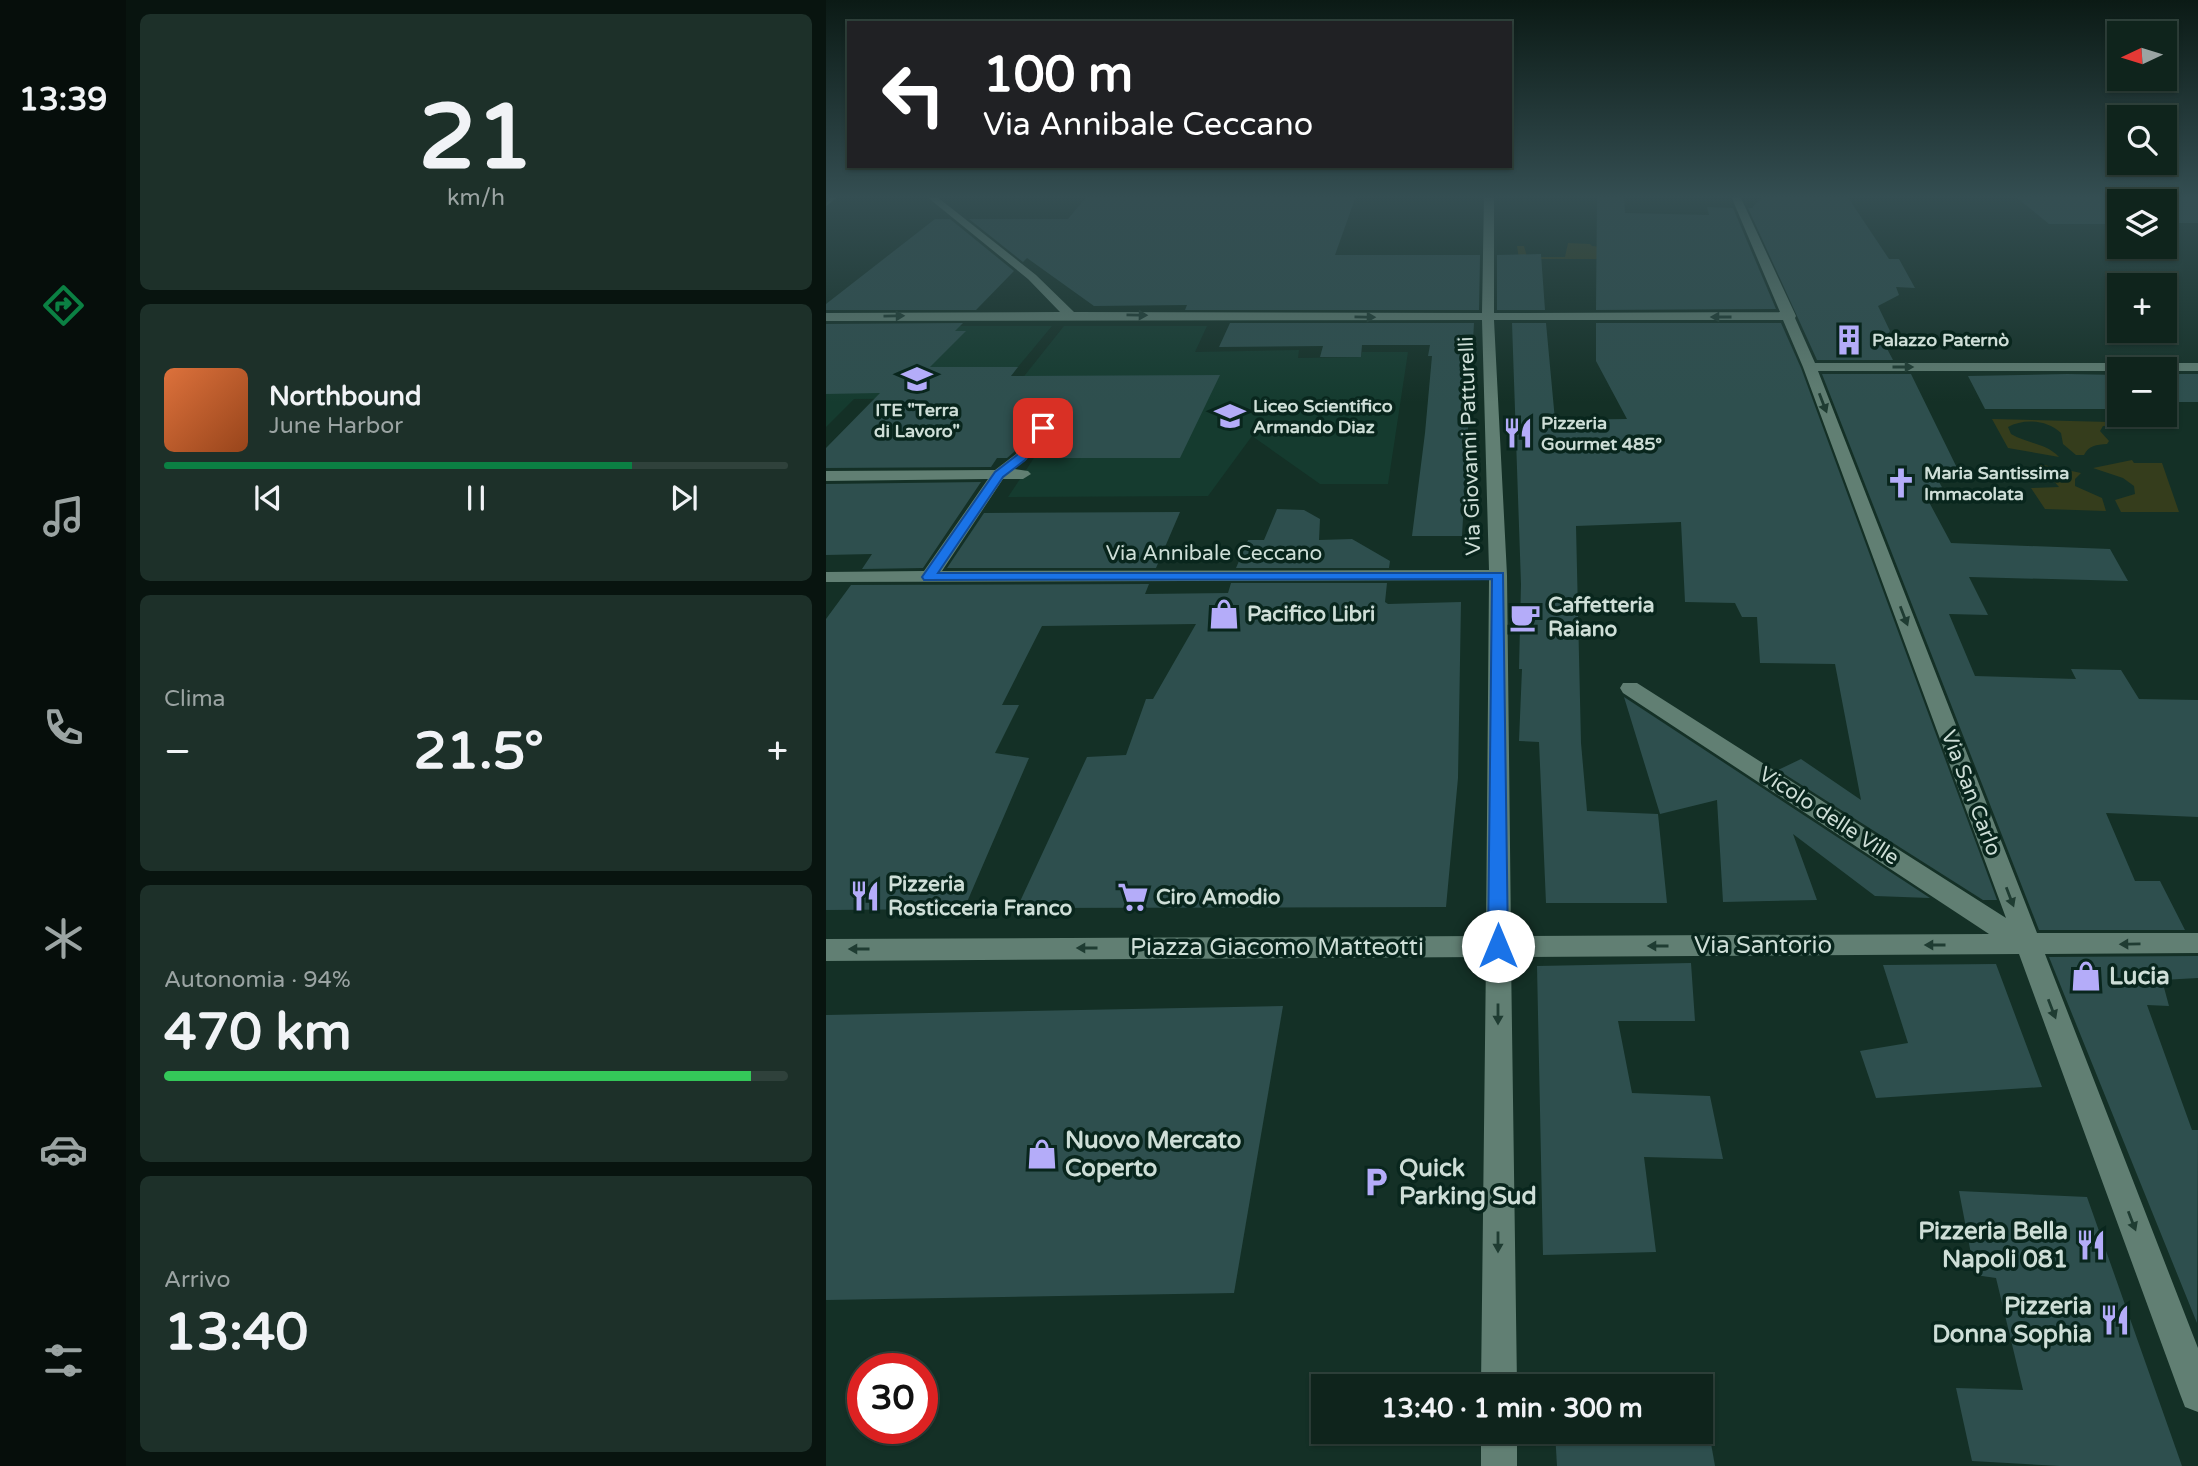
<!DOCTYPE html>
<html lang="it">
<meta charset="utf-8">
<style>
:root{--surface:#0f241c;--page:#1d3029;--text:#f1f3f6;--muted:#9ba4a3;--line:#2f413b;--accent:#0b8043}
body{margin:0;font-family:"Varela Round",sans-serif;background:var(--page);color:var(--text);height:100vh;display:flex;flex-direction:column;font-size:26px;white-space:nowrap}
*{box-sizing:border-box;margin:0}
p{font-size:23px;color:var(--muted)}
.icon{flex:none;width:38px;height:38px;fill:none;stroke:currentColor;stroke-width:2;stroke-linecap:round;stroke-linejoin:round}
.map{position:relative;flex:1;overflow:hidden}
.panel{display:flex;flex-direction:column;gap:14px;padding:14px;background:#08140f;width:700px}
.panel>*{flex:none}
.banner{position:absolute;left:21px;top:21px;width:665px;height:147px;border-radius:0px;box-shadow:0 2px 5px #0004,0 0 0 2px var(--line);background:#202124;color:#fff;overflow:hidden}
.needle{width:46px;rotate:266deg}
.buttons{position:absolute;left:1281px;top:21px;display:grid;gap:14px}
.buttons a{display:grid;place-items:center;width:70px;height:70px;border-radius:0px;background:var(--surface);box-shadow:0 2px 5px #0004,0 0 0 2px var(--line);font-size:35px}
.speed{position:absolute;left:21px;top:1353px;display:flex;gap:14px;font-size:35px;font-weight:700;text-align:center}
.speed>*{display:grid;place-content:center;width:91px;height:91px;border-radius:50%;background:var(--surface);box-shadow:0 2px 5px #0004,0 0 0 2px var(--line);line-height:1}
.speed .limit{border:10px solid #d22;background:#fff;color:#111}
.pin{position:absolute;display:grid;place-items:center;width:60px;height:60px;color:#fff;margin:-30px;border-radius:14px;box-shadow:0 4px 10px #0006}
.me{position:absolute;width:77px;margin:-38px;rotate:0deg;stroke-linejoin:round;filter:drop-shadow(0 0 5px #0008)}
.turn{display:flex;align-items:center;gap:24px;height:147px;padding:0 21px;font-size:32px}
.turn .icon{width:91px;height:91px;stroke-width:2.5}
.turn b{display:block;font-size:49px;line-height:60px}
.big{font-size:52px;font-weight:700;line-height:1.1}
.panel .widget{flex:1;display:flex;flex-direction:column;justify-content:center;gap:10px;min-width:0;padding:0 24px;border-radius:10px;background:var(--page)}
.panel .dial{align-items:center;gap:0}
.dial b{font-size:91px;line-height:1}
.song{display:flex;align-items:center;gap:21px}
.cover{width:84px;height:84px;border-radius:10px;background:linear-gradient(135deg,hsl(20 70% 55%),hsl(20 70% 35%))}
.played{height:7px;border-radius:4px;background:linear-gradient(90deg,var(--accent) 75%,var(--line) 75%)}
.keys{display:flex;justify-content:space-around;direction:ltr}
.heat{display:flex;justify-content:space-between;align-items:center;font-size:38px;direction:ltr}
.charge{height:10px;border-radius:5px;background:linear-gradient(90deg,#34c759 94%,var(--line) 0)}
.trip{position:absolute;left:485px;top:1374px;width:402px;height:70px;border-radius:0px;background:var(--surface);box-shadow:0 2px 5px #0004,0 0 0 2px var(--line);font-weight:700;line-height:70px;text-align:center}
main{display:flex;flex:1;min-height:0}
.tab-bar{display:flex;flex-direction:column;width:126px;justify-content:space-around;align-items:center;background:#060e0b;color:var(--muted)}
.tab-bar .icon{width:49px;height:49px}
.tab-bar .selected{color:var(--accent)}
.tab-bar b{font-size:32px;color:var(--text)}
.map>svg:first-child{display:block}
.built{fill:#153b2f}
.green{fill:#353d1c}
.building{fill:#2e4f4e}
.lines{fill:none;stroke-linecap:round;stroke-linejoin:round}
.minor{fill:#617f73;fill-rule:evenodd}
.oneway{fill:#1f3c32}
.route{fill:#1a73e8;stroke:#114b97;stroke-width:2}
.labels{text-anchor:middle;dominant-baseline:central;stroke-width:7;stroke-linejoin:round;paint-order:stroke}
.far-poi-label{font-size:18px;font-weight:bold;fill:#ceded7;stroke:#09261d;text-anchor:start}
.street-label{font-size:21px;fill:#ceded7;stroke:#09261d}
.poi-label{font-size:21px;font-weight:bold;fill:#ceded7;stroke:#09261d;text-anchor:start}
.near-street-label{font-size:24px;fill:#ceded7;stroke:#09261d}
.near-poi-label{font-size:24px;font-weight:bold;fill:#ceded7;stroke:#09261d;text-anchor:start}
</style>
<main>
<nav class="tab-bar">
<b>13:39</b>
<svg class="icon selected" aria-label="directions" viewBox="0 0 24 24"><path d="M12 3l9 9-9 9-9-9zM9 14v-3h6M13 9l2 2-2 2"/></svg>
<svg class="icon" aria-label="music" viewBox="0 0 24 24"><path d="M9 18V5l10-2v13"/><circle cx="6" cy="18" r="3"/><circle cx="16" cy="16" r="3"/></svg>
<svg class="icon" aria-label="phone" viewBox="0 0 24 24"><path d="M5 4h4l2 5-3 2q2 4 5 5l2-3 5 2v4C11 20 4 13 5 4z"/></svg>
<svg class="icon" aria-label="climate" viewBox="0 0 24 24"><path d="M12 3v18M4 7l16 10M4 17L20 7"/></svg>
<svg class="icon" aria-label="car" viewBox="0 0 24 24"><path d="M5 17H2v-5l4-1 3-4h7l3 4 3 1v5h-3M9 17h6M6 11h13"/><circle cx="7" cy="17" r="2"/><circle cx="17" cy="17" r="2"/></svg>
<svg class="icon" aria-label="filters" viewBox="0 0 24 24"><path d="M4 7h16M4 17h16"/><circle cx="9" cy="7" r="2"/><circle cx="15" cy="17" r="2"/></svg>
</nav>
<section class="panel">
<div class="widget dial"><b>21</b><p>km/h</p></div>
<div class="widget">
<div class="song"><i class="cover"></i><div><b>Northbound</b><p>June Harbor</p></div></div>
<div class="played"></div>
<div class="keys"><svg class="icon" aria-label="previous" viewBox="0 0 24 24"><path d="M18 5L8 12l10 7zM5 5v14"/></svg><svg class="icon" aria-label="pause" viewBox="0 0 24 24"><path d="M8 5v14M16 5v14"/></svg><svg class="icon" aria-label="next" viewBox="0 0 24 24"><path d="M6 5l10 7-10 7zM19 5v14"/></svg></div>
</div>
<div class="widget"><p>Clima</p>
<div class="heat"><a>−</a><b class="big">21.5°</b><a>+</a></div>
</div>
<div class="widget"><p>Autonomia · 94%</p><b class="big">470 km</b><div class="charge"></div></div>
<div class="widget"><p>Arrivo</p><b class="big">13:40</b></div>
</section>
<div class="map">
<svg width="1372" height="1466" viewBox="0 0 1372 1466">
<rect width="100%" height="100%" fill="#143026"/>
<g class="built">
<path d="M0,326h226l-60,72 -138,1 -28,28z"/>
<path d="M238,326h143l-12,26 104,-2 -1,8 63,-1 1,-5h46l-20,132h-68l-68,-48 -44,60 -200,1 67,-101 -66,-1z"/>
</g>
<g class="green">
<path d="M742,243l22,1 2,2 126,13h-199l-2,-13h7l3,11h38z"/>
<path d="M1166,419l156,4 -3,6 -13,-4 -29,1 -3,5 9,10 -2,3c-11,1 -18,1 -23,11h-8l-13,-11 -2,-11c-13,-13 -37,-15 -53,-6l3,7c17,10 35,9 48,23l-51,-9z"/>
<path d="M1306,460l2,3h28l17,49h-58l-6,-12 20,-6 -1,-8 -11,-8 -30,-10z"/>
<path d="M1213,464l42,9 -6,6v7l27,12 4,13 -61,-2 -14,-21 28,-1z"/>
</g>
<g class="building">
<path d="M261,196h269l-21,59h145l-1,55h-294l2,-5 -93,1 -67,-48 -4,4 -54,-43h99z"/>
<path d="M771,196h27l1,17 84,2 -2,-8 26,1 43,101 -180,1z"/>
<path d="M937,196h84l42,63h10l16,29 -19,-1 3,8 -21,11 12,25 -7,10 10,19h-76l-69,-152h4z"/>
<path d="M1189,196h183v27h-33v-22h-46v23h-70z"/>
<path d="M109,219h15l64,52 -38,39h-150v-6z"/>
<path d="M715,254l4,56h-48v-55z"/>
<path d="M137,323l-8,8h11l-36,36h88l-7,9 209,-1 -40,83h-149l21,-28 -1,-4 -9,-5 -6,2 -22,29 -7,6h-10l-6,9 -165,1v-20l54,-55 -54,1v-70z"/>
<path d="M404,323h244l-12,213h-50l13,-103 7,-77h-4l2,-11h-68l-1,12h-41l3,-11 -104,1z"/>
<path d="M686,323h34l9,97 72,-1 -31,-58v-38h185l20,45 196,532h-14l-205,-130 23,-11 60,41 -26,-136 -75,-1 -3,-46h-15l-7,-14 -50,-1 -4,-80 -105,4 5,217 6,68 71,3 9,89h-121l-7,-161 -20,-1 3,-72h-3l2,-85z"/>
<path d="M996,374h89l49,100 -26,-1 9,16h-21l29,54 159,6 18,32 -159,-4 19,38 -39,-1 26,62 101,3 -5,-10 50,1 18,29 59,1v117l-92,-4 29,68h25l25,49h-146z"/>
<path d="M1241,374l52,1v34h-134l-17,-33z"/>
<rect x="1339" y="374" width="33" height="28"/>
<path d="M155,482l-58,86 -61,1 10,-15 -46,1v-71z"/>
<path d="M451,509l27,1 16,9 -1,21 33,-1 38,22 -1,7h-153l12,-28h16z"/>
<path d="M354,512l-24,56h-209l37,-55z"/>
<path d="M405,583h156l-2,19 3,2 73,-2 -3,176 -12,129 -429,1 70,-151 39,-2 20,-56h7l43,-75 -154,2 -40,79h17l-24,48 34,5 -65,151 -138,1v-291l25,-34 298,-1 -4,10 83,-1z"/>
<path d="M798,697l306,201 -55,-2 -82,-62 24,66 -94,2 -6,-102 -57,14z"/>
<path d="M1372,956v22l-36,2 7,26 -22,-1 45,125h6l-1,193 -148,-366z"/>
<path d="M865,963l4,58h-77l14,72 78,3 13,63 -79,-2 12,95 -113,3 -6,-289z"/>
<path d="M1170,964l46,123 -166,11 -16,-47 48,-8 -25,-78z"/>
<path d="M457,1006l-49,287 -408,7v-285z"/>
<path d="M1133,1191l128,6 95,269h-122l-88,-5 -16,-73 67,2 -27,-112 -21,-3z"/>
<path d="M729,1432h154l6,34h-158z"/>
</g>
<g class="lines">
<g class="minor">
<path d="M3,196h10l-13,10z"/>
<path d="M100,196h10l100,79 38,37 408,1 2,-117h10v117l286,-1 -49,-116h9l56,120 -1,2 20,45h383v8h-380l219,562h161v20l-153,1 153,394v64l-13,-5 -5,-13 -161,-440 -508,3 6,429h-36l5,-429 -660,4v-22l660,-3 3,-356 -663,2v-10l98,-1 64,-92 -162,2v-10l169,-1 21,-16 22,-29 5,-1 7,4 -24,32 -12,9 14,2 3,3 -8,5h-20l-61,92 547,-1 -7,-250 -656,1v-8l234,-1 -32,-33zM668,320h289l20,47 203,551 -369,-235h-14l-3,5 3,5 366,241 -478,2 -4,-361z"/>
<rect x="655" y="1432" width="36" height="34"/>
</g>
</g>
<defs><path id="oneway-solid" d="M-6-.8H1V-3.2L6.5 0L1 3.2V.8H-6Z" transform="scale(1.75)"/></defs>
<g class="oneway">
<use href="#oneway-solid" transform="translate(311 315) rotate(1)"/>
<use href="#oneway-solid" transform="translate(68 316) rotate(-1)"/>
<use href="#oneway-solid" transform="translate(539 317) rotate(1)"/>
<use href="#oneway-solid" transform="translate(895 317) rotate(180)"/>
<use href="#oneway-solid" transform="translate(1077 367)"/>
<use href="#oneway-solid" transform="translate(997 403) rotate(69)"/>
<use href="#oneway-solid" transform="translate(1078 616) rotate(69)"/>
<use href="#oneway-solid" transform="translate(1184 897) rotate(69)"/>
<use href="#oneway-solid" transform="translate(1304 944) rotate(179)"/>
<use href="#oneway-solid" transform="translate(1109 945) rotate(180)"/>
<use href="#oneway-solid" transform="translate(832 946) rotate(180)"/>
<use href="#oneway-solid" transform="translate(261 948) rotate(180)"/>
<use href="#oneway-solid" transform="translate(33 949) rotate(180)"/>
<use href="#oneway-solid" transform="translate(1226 1009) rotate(69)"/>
<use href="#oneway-solid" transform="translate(672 1014) rotate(90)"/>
<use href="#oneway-solid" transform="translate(1306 1221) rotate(69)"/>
<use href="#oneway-solid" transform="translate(672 1242) rotate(90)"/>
</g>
<linearGradient id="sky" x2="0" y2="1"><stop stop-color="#0b1a15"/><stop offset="0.49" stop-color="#344e52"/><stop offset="1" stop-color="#344e52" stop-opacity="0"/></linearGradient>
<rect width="1372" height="402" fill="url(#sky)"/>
<path class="route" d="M213,426l9,2 -23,32 -22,17 -65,96h565l5,373 -3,6 -7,2 -7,-2 -3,-6 4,-367 -568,1 -2,-3 73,-105 22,-17z"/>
<defs>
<g id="building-bare" transform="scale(2.415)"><path d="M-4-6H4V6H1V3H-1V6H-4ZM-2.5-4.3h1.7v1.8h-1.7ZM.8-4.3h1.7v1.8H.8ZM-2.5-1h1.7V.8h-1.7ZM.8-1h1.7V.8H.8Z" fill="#b4acf9" stroke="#09261d" stroke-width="2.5" paint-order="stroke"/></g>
<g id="school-bare" transform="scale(2.415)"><path d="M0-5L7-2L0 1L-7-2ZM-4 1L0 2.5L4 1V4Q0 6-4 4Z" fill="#b4acf9" stroke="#09261d" stroke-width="2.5" paint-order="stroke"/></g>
<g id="restaurant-bare" transform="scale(2.415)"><path d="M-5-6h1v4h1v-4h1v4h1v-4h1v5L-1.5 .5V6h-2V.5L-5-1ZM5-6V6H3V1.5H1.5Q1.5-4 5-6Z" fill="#b4acf9" stroke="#09261d" stroke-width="2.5" paint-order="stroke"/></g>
<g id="church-bare" transform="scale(2.415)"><path d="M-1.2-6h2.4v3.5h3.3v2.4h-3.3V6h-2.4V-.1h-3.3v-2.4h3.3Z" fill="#b4acf9" stroke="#09261d" stroke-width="2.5" paint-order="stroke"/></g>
<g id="shop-bare" transform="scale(2.415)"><path d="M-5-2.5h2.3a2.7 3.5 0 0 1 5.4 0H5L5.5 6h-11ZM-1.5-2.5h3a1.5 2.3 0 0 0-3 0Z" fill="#b4acf9" stroke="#09261d" stroke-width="2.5" paint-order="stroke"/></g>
<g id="cafe-bare" transform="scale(2.415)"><path d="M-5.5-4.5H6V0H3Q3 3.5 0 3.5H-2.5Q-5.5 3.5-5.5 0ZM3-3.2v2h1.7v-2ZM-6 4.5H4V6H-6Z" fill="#b4acf9" stroke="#09261d" stroke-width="2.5" paint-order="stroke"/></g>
<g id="supermarket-bare" transform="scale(2.415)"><path d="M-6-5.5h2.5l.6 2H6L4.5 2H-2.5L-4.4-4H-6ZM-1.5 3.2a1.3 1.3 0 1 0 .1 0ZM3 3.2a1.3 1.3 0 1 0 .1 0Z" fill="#b4acf9" stroke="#09261d" stroke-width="2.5" paint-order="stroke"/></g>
<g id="parking-bare" transform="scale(2.415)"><path d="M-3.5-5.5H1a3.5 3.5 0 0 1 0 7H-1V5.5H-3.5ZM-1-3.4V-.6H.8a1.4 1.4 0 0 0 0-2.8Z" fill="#b4acf9" stroke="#09261d" stroke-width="2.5" paint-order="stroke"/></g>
</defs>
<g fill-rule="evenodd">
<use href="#building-bare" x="1023" y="340"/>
<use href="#school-bare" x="91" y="379"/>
<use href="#school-bare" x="404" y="416"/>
<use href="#restaurant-bare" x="692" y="433"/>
<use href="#church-bare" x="1075" y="483"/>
<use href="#shop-bare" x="398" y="614"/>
<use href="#cafe-bare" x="699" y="617"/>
<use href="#restaurant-bare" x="39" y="896"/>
<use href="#supermarket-bare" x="307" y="897"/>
<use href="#shop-bare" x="1260" y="976"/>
<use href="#shop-bare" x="216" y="1154"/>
<use href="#parking-bare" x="550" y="1182"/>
<use href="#restaurant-bare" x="1265" y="1245"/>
<use href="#restaurant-bare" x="1289" y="1320"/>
</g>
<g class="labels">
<g class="far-poi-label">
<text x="1046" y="340">Palazzo Paternò</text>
<text x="427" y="406">Liceo Scientifico<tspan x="427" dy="21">Armando Diaz</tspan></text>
<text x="91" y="410" text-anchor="middle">ITE "Terra<tspan x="91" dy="21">di Lavoro"</tspan></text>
<text x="715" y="423">Pizzeria<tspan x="715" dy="21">Gourmet 485°</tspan></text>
<text x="1098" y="473">Maria Santissima<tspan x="1098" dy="21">Immacolata</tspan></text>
</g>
<g class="street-label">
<text transform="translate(644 446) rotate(-92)">Via Giovanni Patturelli</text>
<text x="388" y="553">Via Annibale Ceccano</text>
<text transform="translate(1145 793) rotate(69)">Via San Carlo</text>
<text transform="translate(1003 816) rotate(33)">Vicolo delle Ville</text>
</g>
<g class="poi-label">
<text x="722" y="605">Caffetteria<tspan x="722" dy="24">Raiano</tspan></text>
<text x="421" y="614">Pacifico Libri</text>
<text x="62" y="884">Pizzeria<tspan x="62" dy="24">Rosticceria Franco</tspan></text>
<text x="330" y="897">Ciro Amodio</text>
</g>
<g class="near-street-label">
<text x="937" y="945">Via Santorio</text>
<text x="451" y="947">Piazza Giacomo Matteotti</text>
</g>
<g class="near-poi-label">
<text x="1283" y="976">Lucia</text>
<text x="239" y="1140">Nuovo Mercato<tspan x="239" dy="28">Coperto</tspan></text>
<text x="573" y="1168">Quick<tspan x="573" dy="28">Parking Sud</tspan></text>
<text x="1242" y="1231" text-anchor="end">Pizzeria Bella<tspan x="1242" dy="28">Napoli 081</tspan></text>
<text x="1266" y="1306" text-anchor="end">Pizzeria<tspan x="1266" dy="28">Donna Sophia</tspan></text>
</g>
</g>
</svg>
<div class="buttons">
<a><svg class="needle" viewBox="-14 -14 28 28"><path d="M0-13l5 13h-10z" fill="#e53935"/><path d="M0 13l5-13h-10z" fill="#9ba4a3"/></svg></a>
<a><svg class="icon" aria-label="search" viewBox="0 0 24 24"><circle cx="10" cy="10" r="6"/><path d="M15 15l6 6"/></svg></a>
<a><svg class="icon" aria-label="layers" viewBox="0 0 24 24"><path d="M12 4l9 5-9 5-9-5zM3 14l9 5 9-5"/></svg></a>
<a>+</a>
<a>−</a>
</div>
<div class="speed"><div class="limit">30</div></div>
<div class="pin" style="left:217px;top:428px;background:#d93025"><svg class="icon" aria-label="arrive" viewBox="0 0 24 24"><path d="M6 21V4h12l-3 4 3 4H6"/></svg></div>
<svg class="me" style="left:672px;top:946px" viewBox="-20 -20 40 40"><circle r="19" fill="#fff"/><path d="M0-13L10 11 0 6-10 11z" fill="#1a73e8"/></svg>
<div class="trip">13:40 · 1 min · 300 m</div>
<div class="banner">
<div class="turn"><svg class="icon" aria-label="left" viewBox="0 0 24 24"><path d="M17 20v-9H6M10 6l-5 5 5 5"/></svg><div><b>100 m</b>Via Annibale Ceccano</div></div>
</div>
</div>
</main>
